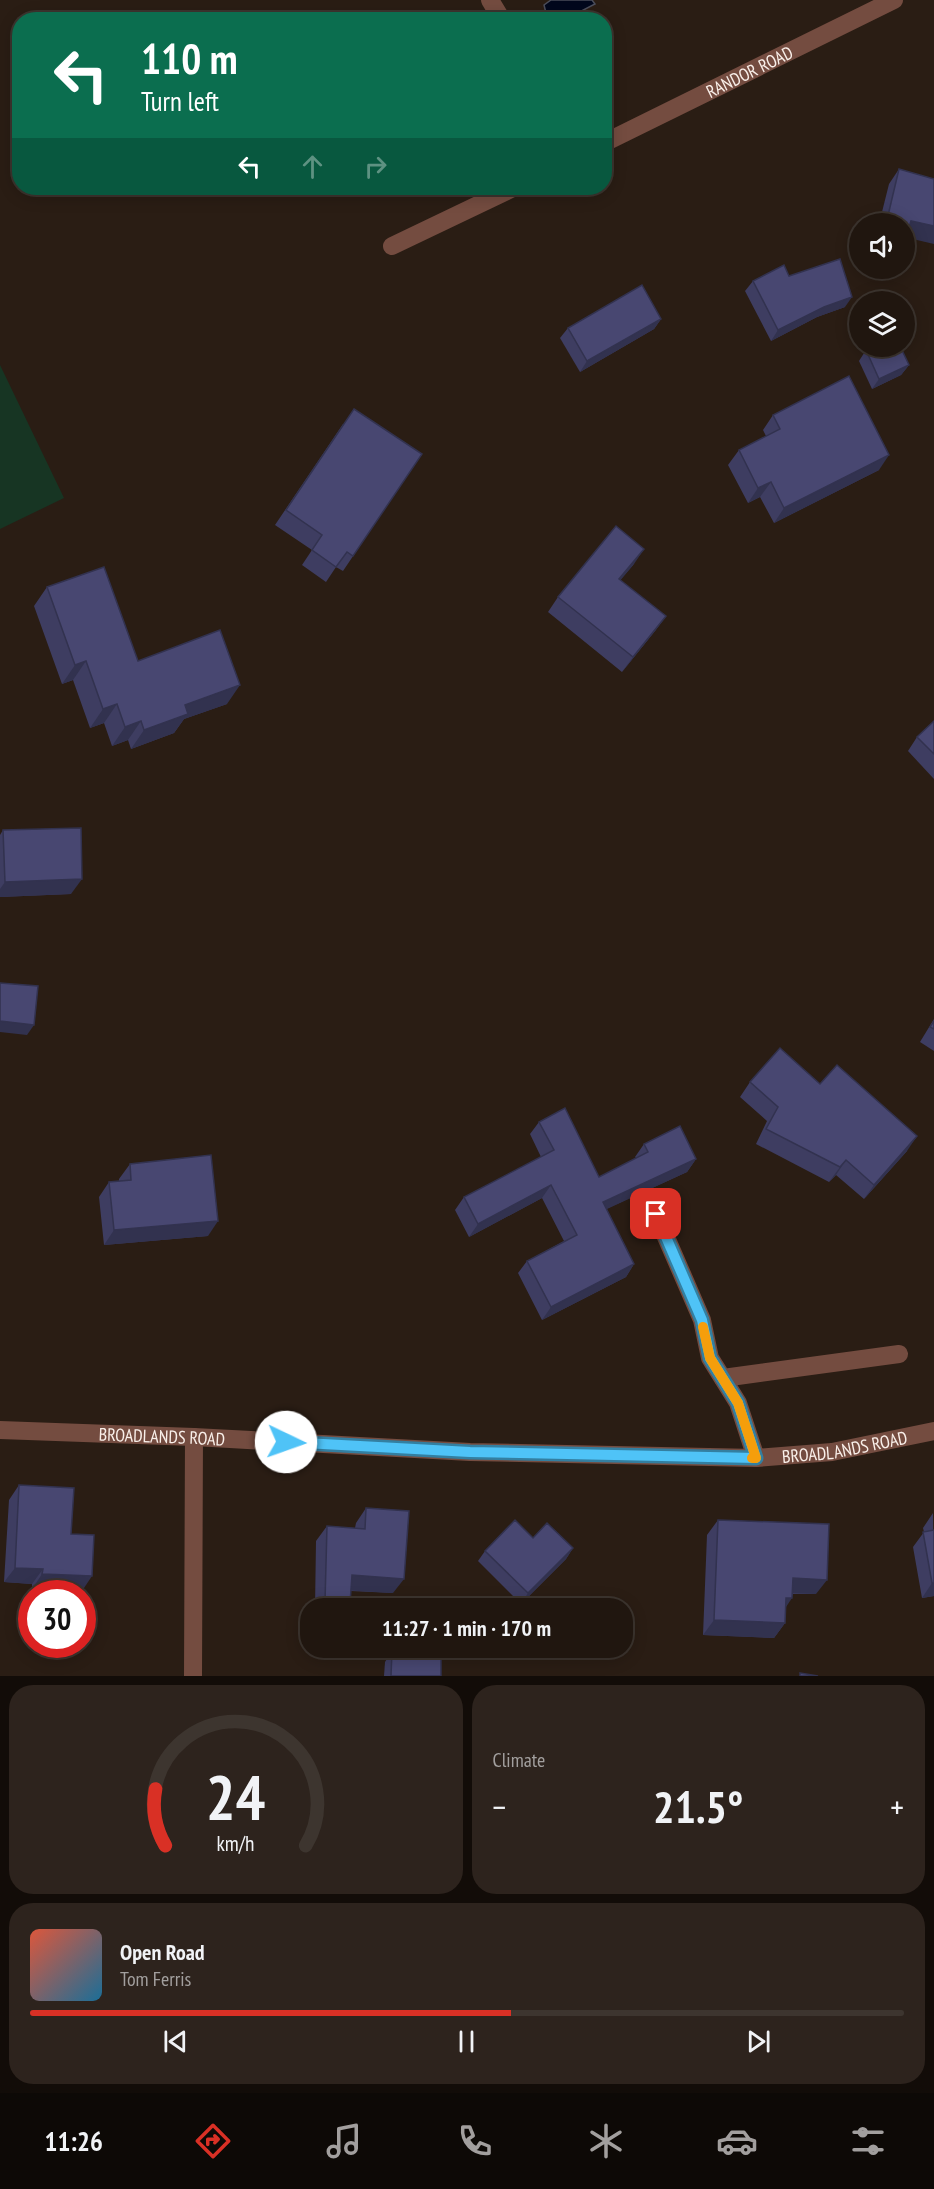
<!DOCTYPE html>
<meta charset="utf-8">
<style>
:root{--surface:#20160f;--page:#2d231d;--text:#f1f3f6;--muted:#a29f9e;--line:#3d352f;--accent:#d93025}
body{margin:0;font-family:"PT Sans Narrow",sans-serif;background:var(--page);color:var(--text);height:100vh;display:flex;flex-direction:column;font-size:22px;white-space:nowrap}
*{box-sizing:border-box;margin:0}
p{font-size:20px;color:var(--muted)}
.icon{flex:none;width:33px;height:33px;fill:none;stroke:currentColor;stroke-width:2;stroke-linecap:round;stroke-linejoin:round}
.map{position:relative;height:1676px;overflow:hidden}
.panel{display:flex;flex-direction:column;gap:9px;padding:9px;background:#120c08;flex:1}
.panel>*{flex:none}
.hud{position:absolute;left:12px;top:12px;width:600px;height:183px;border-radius:24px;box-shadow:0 3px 15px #0003,0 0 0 2px var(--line);background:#0b6e4f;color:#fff;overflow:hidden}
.tools{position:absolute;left:849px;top:213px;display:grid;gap:12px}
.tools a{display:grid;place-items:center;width:66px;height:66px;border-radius:50%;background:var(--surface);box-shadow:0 3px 15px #0003,0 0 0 2px var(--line);font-size:30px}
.speed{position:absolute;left:18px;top:1580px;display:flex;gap:12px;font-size:30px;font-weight:700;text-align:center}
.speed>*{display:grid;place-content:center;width:78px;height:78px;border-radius:50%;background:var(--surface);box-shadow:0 3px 15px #0003,0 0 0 2px var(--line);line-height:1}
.speed .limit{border:9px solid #d22;background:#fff;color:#111}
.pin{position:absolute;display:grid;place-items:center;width:51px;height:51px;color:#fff;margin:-26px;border-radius:12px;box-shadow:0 3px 9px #0006}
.me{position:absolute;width:66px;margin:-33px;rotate:93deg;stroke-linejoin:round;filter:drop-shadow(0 0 4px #0008)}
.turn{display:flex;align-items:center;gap:21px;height:126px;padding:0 30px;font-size:27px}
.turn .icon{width:78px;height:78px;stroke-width:2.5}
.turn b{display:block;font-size:42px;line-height:51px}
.lanes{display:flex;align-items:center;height:57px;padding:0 30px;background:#0003;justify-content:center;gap:30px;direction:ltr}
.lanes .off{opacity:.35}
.big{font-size:45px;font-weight:700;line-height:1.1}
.panel .widget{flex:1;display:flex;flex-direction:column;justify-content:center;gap:9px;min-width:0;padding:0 21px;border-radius:24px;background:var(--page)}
.panel .dial{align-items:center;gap:0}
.dial svg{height:156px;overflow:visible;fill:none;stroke:var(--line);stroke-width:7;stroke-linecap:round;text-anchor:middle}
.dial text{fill:var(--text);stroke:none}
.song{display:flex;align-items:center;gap:18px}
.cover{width:72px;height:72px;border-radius:9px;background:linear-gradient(135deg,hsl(10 70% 55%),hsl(200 70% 35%))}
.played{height:6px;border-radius:3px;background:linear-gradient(90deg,var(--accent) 55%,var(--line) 55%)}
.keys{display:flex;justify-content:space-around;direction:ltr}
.heat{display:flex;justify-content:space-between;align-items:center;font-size:33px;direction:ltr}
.panel .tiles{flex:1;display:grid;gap:9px;grid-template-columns:1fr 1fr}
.widget:last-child{grid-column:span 2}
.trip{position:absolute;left:300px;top:1598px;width:333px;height:60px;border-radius:24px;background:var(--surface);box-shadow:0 3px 15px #0003,0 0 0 2px var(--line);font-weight:700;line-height:60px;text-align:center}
.tab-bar{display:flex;height:96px;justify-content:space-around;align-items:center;background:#0d0906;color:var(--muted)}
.tab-bar .icon{width:42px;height:42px}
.tab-bar .selected{color:var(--accent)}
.tab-bar b{font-size:27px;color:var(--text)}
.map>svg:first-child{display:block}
.green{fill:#173523}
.water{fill:#00071c;stroke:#4b4d5a;stroke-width:1.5}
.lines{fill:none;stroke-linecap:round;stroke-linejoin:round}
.lane{stroke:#744c40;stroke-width:18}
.street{stroke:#744c40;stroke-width:18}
.wall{fill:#3e3d61}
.shaded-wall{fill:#32324f}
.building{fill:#484771;stroke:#32324f;stroke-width:1.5}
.route-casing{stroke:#337fa1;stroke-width:15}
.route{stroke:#4fc3f7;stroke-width:10}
.slow{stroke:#f59e0b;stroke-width:10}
.labels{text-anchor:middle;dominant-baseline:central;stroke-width:6;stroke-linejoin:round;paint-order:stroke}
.street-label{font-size:18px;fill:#f9efe9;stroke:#2a1d14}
</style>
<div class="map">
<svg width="934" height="1676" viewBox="0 0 934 1676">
<rect width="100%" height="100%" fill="#2a1d14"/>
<path class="green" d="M0,365l64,133 -64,31z"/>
<path class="water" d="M551,0h41l3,4 -27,14 -21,-1 -3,-12z"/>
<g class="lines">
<g class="lane">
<path d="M490,0l12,20"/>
<path d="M656,1214l46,106 8,38 28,45 18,55"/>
<path d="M723,1378l176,-24"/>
</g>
<g class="street">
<path id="s1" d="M604,143l290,-143"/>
<path d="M392,246l121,-58"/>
<path id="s2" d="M0,1430l194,7 276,15 286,6 76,-6 102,-21"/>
<path d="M193,1676l1,-239"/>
</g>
</g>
<g class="wall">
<path d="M899,169l7,68 -2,-13h-25l10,-40z"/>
<path d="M789,276l56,31 -28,10 -46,24 -26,-50 8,-10z"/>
<path d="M661,319l-7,10 -74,43 -20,-34 8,-10z"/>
<path d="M866,350l43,15 -8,10 -29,14 -13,-28z"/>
<path d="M773,415l106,55 -105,53 -14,-26 -12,6 -20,-38 11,-15 27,-14 -3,-6z"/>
<path d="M343,424l79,30 -79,117 -7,-4 -10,15 -24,-17 10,-15 -37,-25z"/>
<path d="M634,564l-14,16 46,36 -11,15 -33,41 -74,-60 10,-15z"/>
<path d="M47,587l91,74 89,43 -43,15 -10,14 -43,16 -3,-9 -16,6 -8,-23 -14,5 -17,-48 -11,4 -28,-78z"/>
<path d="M934,721v58l-26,-28 9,-14z"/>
<path d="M3,830l68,64 -71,3v-62z"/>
<path d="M934,1019v32l-14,-9z"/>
<path d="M750,1082l70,2 87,67 -43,48 -28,-24 -7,7 -73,-38 11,-23 -27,-24z"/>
<path d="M539,1122l60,55 37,-19 -1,-1 9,-13 52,15 -9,13 -81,37 28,55 -8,13 -84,43 -24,-47 9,-12 37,-20 -22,-43 -73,39 -14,-27 9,-13 77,-40 -11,-23z"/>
<path d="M130,1164l78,72 -104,9 -5,-48 10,-15 10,-1v-2z"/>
<path d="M19,1485l52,49 11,57 -50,-2v-5l-28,-2 5,-82z"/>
<path d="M366,1508l27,85 -42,-2 -4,17h-32l1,-67 11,-15 28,2 1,-5z"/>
<path d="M933,1513l1,83 -12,2 -9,-51 11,-15 -1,-4z"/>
<path d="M718,1520l98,74h-23l-8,14v15l-11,15 -71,-3 4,-100z"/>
<path d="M533,1538l40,10 -7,11 -45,45 -43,-43 7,-10z"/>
<path d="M392,1651l49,25h-57l1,-14z"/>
</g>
<g class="shaded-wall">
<path d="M911,221l23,5v18l-30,-7z"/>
<path d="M852,297l-7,10 -28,10 -46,24 7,-11 46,-23z"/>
<path d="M661,319l-7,10 -74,43 7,-11z"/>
<path d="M909,365l-8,10 -29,14 7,-10z"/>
<path d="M889,455l-10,15 -105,53 10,-15z"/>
<path d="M771,482l-11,15 -12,6 10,-15z"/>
<path d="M644,549l-10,15 -25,30 10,-15z"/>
<path d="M666,616l-11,15 -33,41 11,-15z"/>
<path d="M86,661l-13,19 -11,4 13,-19z"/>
<path d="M240,685l-13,19 -43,15 -10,14 -43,16 13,-19 41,-25z"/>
<path d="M117,704l-13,19 -14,5 13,-19z"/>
<path d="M141,721l-13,19 -16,6 13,-19z"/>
<path d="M82,879l-11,15 -71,3v-8l5,-7z"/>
<path d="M0,1021l34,4 -7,10 -27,-3z"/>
<path d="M917,1136l-10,15 -43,48 10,-14z"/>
<path d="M696,1159l-9,13 -93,43 9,-13z"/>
<path d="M846,1160l-10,15 -7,7 11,-15z"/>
<path d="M551,1185l-9,13 -73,39 9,-13z"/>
<path d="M218,1221l-10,15 -104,9 10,-15z"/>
<path d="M634,1264l-8,13 -84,43 9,-13z"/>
<path d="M573,1548l-7,11 -45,45 7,-11z"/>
<path d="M15,1568l28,1 -11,15 -28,-2z"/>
<path d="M42,1574l50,2 -10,15 -50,-2z"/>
<path d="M352,1575l52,4 -11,14 -51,-3z"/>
<path d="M793,1578l34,2 -11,14 -33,-1z"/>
<path d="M932,1583h2v13l-12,2z"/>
<path d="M786,1598h6l-10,15z"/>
<path d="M325,1602l25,2 -3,4h-26z"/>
<path d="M714,1620l71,3 -11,15 -71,-3z"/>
</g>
<g class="building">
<path d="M899,169l35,10v47l-23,-5 -6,19h-1v-16h-18z"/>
<path d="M840,259l12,38 -28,10 -46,23 -25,-49 31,-16 5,11z"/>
<path d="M642,285l19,34 -74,42 -19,-33z"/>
<path d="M875,346h25l9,19 -30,14 -13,-29z"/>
<path d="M849,376l40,79 -105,53 -13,-26 -13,6 -19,-38 41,-21 -7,-14z"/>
<path d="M354,409l68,45 -69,102 -6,-4 -11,15 -24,-17 10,-15 -36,-25z"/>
<path d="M616,526l28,23 -25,30 47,37 -33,41 -75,-60z"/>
<path d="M104,567l34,94 82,-31 20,55 -55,20 3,9 -44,16 -3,-9 -16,6 -8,-23 -14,5 -17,-48 -11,4 -28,-78z"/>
<path d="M934,721v33l-17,-17z"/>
<path d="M81,828l1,51 -77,3 -2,-52z"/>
<path d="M0,983l38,3 -4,39 -34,-4z"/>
<path d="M934,1021v8l-4,-2z"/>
<path d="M780,1048l40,36 17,-19 80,71 -43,49 -28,-25 -6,7 -74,-38 12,-22 -28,-25z"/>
<path d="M565,1108l34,69 49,-25 -4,-8 36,-18 16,33 -93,43 31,62 -83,43 -24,-46 50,-26 -26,-50 -73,39 -14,-27 90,-47 -15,-28z"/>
<path d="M211,1155l7,66 -104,9 -5,-48 22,-2 -1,-16z"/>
<path d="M19,1485l55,3 -3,46 23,1 -2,41 -50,-2 1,-5 -28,-1z"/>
<path d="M366,1508l43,3 -5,68 -52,-4 -2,29 -25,-2 2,-76 38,3z"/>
<path d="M515,1520l18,18 14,-15 26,25 -45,45 -43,-42z"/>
<path d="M718,1520l111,4 -2,56 -34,-2 -1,20h-6l-1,25 -71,-3z"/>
<path d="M934,1530v53h-2l-9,-51z"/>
<path d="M392,1651l49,1v24h-50z"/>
<path d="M800,1673l18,3h-18z"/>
</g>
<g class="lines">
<g class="route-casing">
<path id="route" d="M286,1442l184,10 286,6 -18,-55 -28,-45 -8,-38 -46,-106"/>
</g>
<use href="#route" class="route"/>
<path class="slow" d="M703,1327l7,31 28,45 18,55h-4"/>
</g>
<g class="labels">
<g class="street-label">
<text stroke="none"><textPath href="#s1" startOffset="162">RANDOR ROAD</textPath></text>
<text stroke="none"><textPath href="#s2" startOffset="162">BROADLANDS ROAD</textPath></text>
<text stroke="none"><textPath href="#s2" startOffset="846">BROADLANDS ROAD</textPath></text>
</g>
</g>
</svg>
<div class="tools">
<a><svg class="icon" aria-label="sound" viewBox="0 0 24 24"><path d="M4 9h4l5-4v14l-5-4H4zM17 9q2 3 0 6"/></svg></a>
<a><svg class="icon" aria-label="layers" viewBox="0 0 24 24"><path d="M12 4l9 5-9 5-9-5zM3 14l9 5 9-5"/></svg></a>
</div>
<div class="speed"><div class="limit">30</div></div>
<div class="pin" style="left:656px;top:1214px;background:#d93025"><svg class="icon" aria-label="arrive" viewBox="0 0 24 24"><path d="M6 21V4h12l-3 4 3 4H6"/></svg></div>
<svg class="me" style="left:286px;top:1442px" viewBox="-20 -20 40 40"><circle r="19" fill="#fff"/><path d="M0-13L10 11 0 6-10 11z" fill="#4fc3f7"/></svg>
<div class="trip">11:27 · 1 min · 170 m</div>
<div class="hud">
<div class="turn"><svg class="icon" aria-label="left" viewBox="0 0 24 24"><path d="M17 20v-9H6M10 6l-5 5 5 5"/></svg><div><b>110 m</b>Turn left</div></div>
<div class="lanes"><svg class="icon" aria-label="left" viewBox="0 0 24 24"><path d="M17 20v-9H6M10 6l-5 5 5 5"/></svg><svg class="icon off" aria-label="ahead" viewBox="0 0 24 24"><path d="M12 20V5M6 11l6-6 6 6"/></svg><svg class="icon off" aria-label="right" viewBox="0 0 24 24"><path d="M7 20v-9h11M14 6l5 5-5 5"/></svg></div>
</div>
</div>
<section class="panel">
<div class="tiles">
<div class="widget dial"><svg viewBox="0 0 100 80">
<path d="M14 69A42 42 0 1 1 86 69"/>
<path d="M14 69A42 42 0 0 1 9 40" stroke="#d93025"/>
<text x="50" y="56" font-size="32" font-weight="700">24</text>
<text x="50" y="72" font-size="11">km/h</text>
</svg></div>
<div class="widget"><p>Climate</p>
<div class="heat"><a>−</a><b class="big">21.5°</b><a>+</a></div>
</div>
<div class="widget">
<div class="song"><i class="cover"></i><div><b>Open Road</b><p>Tom Ferris</p></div></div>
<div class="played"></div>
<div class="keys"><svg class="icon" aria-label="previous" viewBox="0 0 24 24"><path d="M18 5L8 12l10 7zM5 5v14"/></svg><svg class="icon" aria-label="pause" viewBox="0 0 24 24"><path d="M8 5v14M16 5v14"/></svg><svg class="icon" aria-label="next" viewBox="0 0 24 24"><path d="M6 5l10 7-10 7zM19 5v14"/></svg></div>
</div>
</div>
</section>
<nav class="tab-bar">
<b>11:26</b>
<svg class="icon selected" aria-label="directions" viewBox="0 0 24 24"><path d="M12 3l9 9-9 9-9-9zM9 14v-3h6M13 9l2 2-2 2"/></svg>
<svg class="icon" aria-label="music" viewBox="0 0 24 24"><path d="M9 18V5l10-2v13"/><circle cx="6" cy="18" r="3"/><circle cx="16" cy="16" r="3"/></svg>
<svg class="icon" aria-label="phone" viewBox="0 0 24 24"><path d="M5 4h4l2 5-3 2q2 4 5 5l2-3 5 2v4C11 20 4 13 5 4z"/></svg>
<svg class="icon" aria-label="climate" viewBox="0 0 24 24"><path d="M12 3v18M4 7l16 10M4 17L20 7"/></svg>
<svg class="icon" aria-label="car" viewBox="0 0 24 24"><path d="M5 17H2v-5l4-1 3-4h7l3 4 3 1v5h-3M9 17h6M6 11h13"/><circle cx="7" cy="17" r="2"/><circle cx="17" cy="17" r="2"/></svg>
<svg class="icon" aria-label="filters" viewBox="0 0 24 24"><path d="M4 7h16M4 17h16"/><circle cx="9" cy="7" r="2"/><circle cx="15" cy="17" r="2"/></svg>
</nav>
